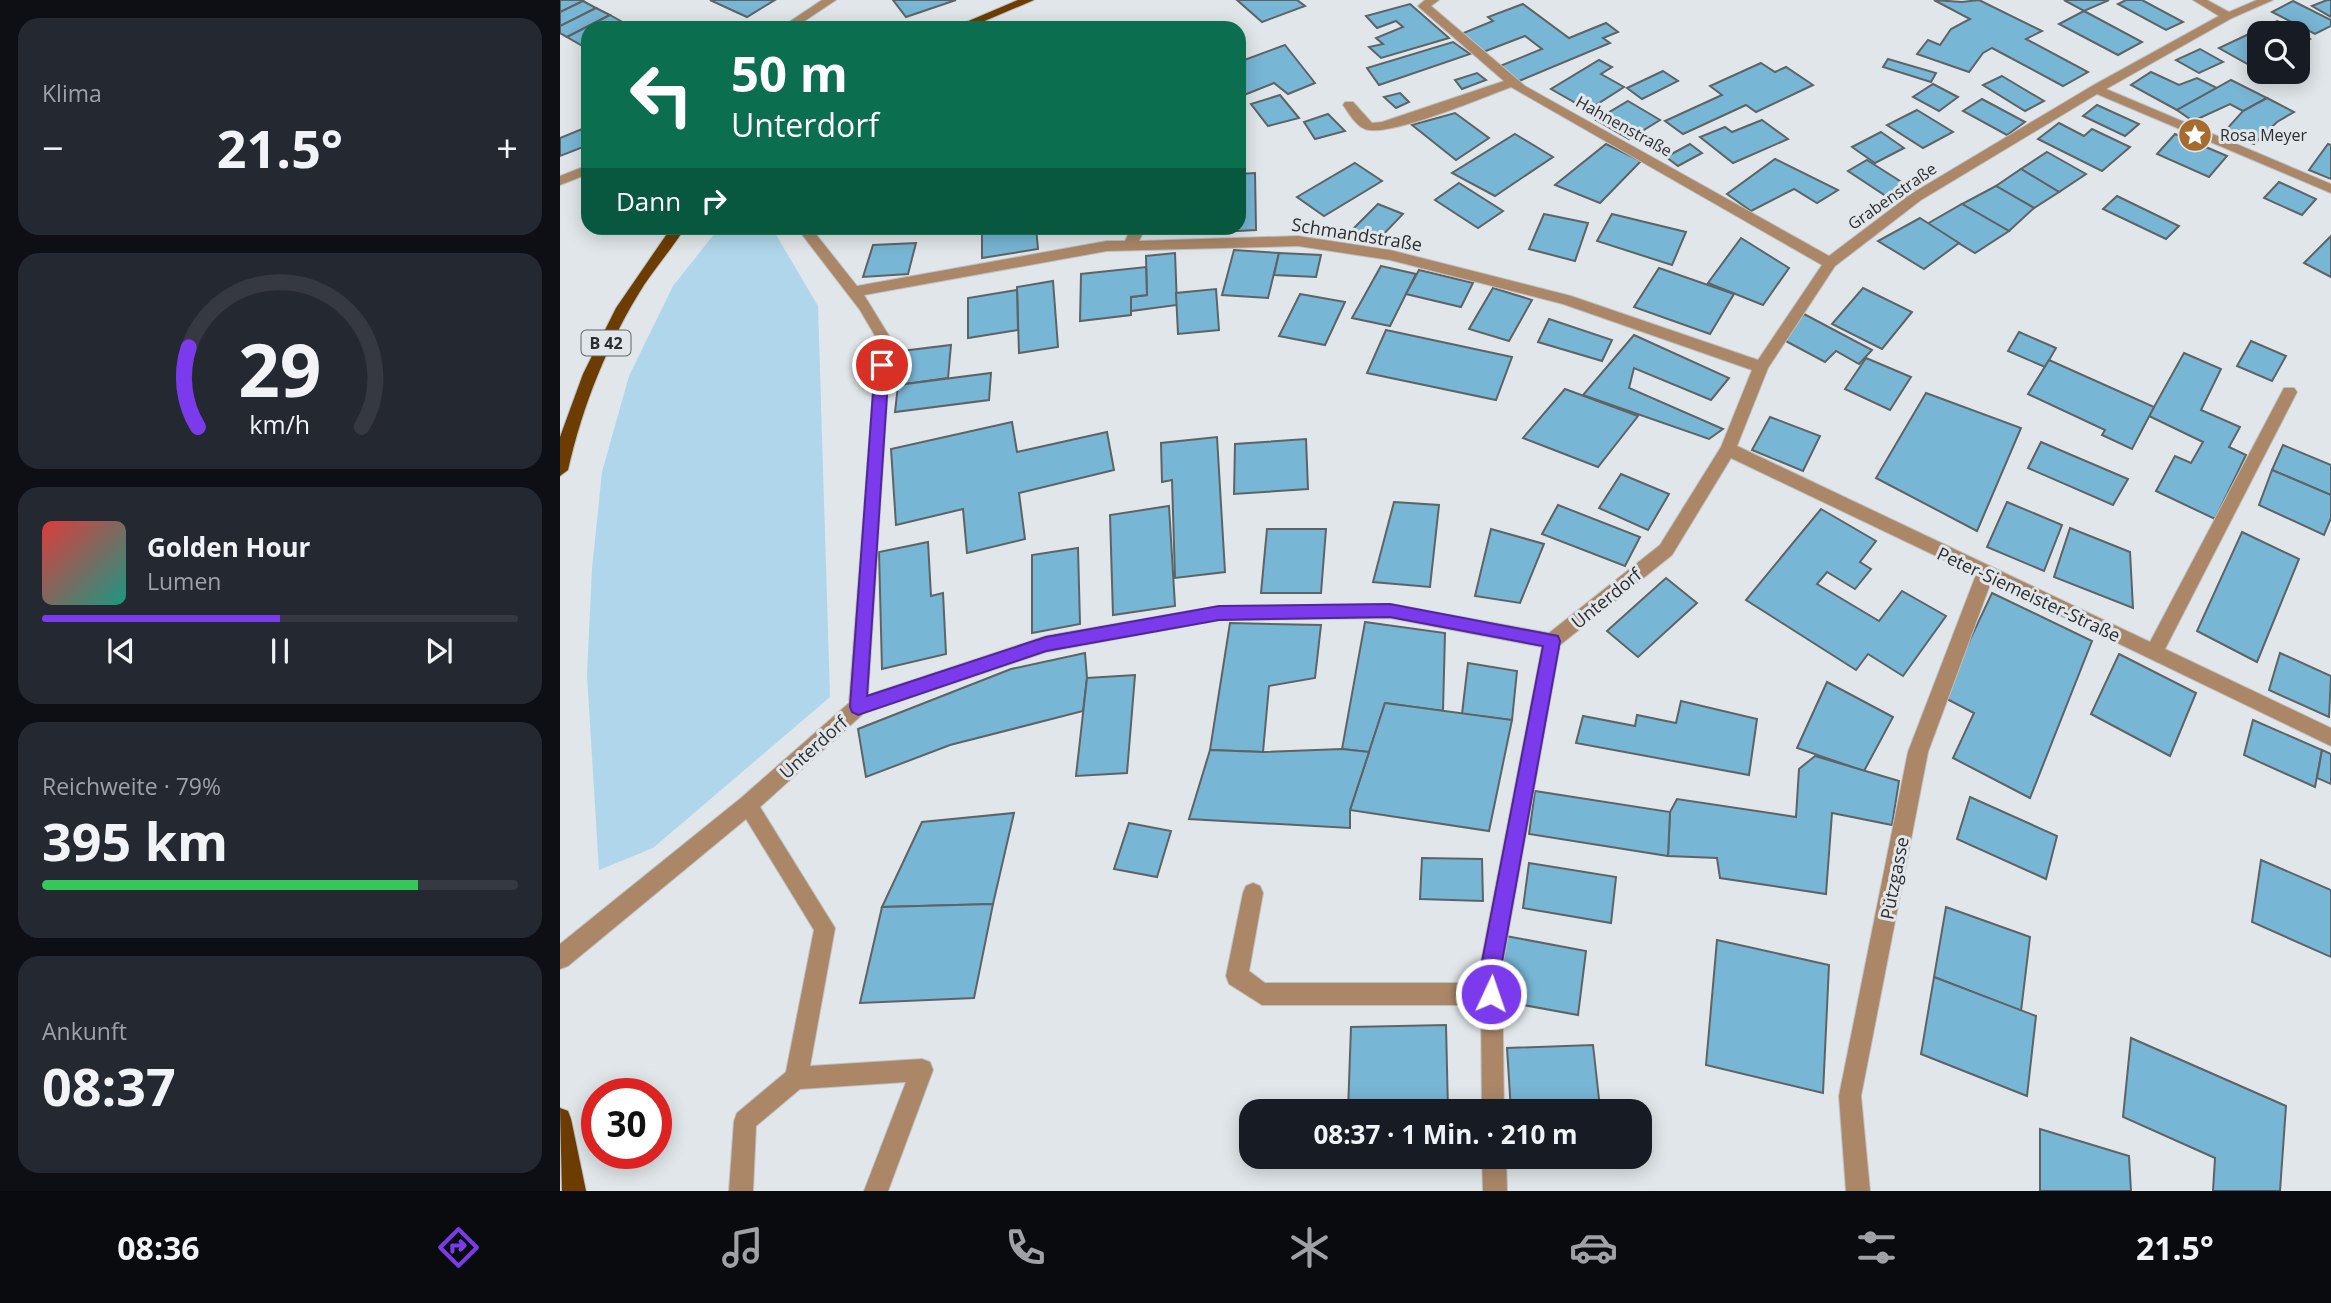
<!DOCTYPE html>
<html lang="de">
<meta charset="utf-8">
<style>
:root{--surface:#171b24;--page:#242831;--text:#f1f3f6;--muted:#9ea1a6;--line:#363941;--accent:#7c3aed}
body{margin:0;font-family:"Open Sans",sans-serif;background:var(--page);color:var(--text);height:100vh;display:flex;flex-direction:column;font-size:26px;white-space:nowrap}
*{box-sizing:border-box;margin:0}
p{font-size:23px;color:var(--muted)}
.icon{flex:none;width:38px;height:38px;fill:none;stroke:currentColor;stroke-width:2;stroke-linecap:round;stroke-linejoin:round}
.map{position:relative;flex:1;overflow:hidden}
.drawer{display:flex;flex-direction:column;gap:18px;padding:18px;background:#0d0f14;width:560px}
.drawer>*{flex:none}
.banner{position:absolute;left:21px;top:21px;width:665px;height:214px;border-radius:21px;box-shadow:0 4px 18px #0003;background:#0b6e4f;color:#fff;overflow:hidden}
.buttons{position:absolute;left:1687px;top:21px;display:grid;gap:14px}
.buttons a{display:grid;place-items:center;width:63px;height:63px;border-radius:14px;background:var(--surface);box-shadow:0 4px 18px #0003;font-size:35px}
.speed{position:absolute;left:21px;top:1078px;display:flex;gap:14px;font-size:35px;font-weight:700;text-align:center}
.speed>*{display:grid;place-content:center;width:91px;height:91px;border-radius:50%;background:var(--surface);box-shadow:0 4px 18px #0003;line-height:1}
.speed .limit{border:10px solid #d22;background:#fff;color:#111}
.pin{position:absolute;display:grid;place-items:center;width:60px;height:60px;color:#fff;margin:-30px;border:4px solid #fff;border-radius:50%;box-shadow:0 2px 7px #0007}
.me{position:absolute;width:77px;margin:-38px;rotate:3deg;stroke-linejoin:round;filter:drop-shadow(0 0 5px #0008)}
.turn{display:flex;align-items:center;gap:24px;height:147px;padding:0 35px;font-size:32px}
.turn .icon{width:91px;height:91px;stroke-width:2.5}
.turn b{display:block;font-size:49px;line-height:60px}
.then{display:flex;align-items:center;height:66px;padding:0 35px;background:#0003;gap:14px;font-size:26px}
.big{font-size:52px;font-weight:700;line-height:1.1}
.drawer .widget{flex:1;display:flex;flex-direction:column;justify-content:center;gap:10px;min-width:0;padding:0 24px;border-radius:21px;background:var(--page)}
.drawer .dial{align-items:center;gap:0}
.dial svg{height:182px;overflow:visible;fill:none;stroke:var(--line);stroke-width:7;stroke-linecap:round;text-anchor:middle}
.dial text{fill:var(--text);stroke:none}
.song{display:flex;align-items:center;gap:21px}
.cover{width:84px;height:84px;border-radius:10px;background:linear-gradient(135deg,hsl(0 70% 55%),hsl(170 70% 35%))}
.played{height:7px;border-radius:4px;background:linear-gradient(90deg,var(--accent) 50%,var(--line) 50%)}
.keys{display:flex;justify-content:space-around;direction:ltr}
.heat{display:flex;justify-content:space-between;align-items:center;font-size:38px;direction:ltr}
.charge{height:10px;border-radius:5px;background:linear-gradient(90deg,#34c759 79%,var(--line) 0)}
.trip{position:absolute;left:679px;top:1099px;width:413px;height:70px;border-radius:21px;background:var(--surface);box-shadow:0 4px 18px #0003;font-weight:700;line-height:70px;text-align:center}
.menu{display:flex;height:112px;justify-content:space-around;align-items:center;background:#090b0e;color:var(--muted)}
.menu .icon{width:49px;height:49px}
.menu .on{color:var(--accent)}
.menu b{font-size:32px;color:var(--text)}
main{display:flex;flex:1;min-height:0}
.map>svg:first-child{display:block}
.green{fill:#afd6ea}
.building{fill:#78b6d5;stroke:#5e6366;stroke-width:2}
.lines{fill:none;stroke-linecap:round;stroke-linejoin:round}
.minor-casing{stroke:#bcc1c4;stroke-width:2}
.major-casing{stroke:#bcc1c4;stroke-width:2}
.minor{fill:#ab8768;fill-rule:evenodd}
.major{fill:#6d3c00;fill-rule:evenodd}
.route{fill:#7c3aed;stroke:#51269a;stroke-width:2}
.labels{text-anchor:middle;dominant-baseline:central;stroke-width:6;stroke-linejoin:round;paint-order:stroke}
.far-street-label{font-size:16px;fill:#2b2d2e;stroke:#e0e6e9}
.far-poi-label{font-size:16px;fill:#2b2d2e;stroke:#e0e6e9;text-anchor:start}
.shield{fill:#e0e6e9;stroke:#616466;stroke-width:2}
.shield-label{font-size:16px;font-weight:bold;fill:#2b2d2e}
.street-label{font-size:18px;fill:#2b2d2e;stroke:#e0e6e9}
</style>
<main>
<section class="drawer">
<div class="widget"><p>Klima</p>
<div class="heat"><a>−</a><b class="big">21.5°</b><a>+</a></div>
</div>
<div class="widget dial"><svg viewBox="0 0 100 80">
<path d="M14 69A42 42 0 1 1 86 69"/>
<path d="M14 69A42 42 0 0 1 10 34" stroke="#7c3aed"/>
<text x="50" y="56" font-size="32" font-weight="700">29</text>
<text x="50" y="72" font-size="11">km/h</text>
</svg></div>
<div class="widget">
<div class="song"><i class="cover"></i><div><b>Golden Hour</b><p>Lumen</p></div></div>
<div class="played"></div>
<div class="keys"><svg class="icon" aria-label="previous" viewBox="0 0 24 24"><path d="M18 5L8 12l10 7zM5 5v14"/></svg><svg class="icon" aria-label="pause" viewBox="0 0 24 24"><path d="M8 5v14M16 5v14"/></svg><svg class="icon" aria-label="next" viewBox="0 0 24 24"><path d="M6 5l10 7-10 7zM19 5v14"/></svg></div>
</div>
<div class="widget"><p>Reichweite · 79%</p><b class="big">395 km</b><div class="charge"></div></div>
<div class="widget"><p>Ankunft</p><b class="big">08:37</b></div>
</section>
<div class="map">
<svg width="1771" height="1191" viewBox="0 0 1771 1191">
<rect width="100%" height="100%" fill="#e0e6e9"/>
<path class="green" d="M159,228h53l46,78 12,391 -177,151 -54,22 -12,-195 5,-106 10,-97 27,-96 44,-90z"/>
<g class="building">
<path d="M0,0h21l2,1 -23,11z"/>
<path d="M150,0h65l-28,17z"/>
<path d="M333,0h63l-50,17z"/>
<path d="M677,0h60l8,6 -43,16z"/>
<path d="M1374,0l28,2 17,-2 63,31 -16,8 62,33 -25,14 -71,-38 -9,5 -14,19 -52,-18 11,-14 12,5 11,-16 19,-10z"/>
<path d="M1504,0h45l-25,11z"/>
<path d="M1566,0h16l41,22 -17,8 -48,-26z"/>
<path d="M1767,0h4v17l-19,-11z"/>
<path d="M23,1l13,7 -36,18v-14z"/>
<path d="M1733,1l38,19v6l-16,8 -43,-22z"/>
<path d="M850,4l39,34 -68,20 -12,-11 14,-3 -7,-6 27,-11 -7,-6 -19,7 -11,-12z"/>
<path d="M963,4l46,34 37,-15 12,9 -15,6 7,5 -91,38 -19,-15 42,-17 -17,-13 -42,16 -22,-18 32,-13 -5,-4z"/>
<path d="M36,8l14,7 -43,22 -7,-4v-7z"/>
<path d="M1524,11l58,31 -24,13 -59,-31z"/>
<path d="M50,15l14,8 -10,5h-26v13l-7,4 -14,-8z"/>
<path d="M1717,21l33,18 -12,6v-12h-39v7l-10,-6z"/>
<path d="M1689,34l10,6v24l-6,3 -34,-19z"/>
<path d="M893,42l17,12 -91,31 -12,-17z"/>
<path d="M725,45l30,38 -27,11 -14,-11 -35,14v-35z"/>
<path d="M1640,49l23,13 -24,11 -23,-13z"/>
<path d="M1328,59l48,14 -5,9 -48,-15z"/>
<path d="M1039,60l13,7 -11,7 23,13 -36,23 -37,-21z"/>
<path d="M1201,63l14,9 11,-5 27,18 -57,27 -10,-7 -63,29 -18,-13 57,-26 -12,-9z"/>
<path d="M1103,71l15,10 -36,18 -15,-11z"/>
<path d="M1591,72l28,13 18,-7 20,10 -40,22 -46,-25z"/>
<path d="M917,73l9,7 -24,9 -7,-9z"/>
<path d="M1442,76l42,25 -19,10 -42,-26z"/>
<path d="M1671,80l36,18 -24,13 -13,-7 -37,17 -16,-11z"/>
<path d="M1373,84l25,13 -19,14 -26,-14z"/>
<path d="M840,93l9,9 -13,6 -12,-11z"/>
<path d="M720,95l19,23 -31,8 -17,-22z"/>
<path d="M1707,98l27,14 -17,10 -23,22 -30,-12 19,-21z"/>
<path d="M1422,99l43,23 -18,13 -44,-24z"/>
<path d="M1068,101l32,19 -31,19 -33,-19z"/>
<path d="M1537,105l42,19 -14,12 -42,-20z"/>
<path d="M1357,110l36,22 -30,16 -36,-23z"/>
<path d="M895,113l34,25 -33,22 -44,-35z"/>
<path d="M768,114l17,17 -30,8 -11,-17z"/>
<path d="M1202,120l26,19 -55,24 -33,-26 25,-10 7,5z"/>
<path d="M1499,123l25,13 8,-7 38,18 -28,24 -64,-32z"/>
<path d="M27,127l1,18 -28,11v-18z"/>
<path d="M1321,132l23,16 -29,15 -23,-16z"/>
<path d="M955,134l38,23 -58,39 -43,-23z"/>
<path d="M1615,134l52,22 -18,21 -52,-23z"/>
<path d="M1046,144l35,17 -41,42 -45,-18z"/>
<path d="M1130,144l12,9 -24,13 -12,-9z"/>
<path d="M1768,144l3,1v34l-22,-9z"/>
<path d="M1487,152l39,22 -27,18 -38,-23z"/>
<path d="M1215,159l63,31 -21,13 -23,-14 -43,22 -24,-17z"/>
<path d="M1307,160l47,30 -19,12 -47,-31z"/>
<path d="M795,163l27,18 -58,35 -27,-19z"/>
<path d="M1461,169l38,23 -25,16 -38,-22z"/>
<path d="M695,173l1,57 -37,2v-4h20v-54z"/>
<path d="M1719,182l37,17 -14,16 -38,-17z"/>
<path d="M899,183l44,28 -25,17 -43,-28z"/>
<path d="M1436,186l38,22 -25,23 -47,-27z"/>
<path d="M1557,196l62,30 -13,13 -63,-30z"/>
<path d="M818,204l25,10 -28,29 -25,-11z"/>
<path d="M1402,204l47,27 -34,22 -48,-29z"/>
<path d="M984,214l44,9 -13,38 -46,-12z"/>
<path d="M1052,214l74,18 -14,33 -75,-24z"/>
<path d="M1360,218l39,25 -35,26 -46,-28z"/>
<path d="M422,228h54l2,21 -56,9z"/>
<path d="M1771,236v41l-27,-14z"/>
<path d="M1181,238l48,30 -26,37 -55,-22z"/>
<path d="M356,243l-8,31 -45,3 10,-32z"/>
<path d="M674,250l45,3 -11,45 -46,-3z"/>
<path d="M615,253l2,52 -46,6v-14l16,-2 -1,-39z"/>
<path d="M719,253l42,2 -5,22 -42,-2z"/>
<path d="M821,266l35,8 -26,52 -38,-8z"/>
<path d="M586,267l1,28 -16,2v18l-51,6 1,-47z"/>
<path d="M1099,268l75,26 -24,40 -76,-27z"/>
<path d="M859,270l54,13 -12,24 -55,-13z"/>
<path d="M493,281l5,66 -39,6 -2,-66z"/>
<path d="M933,288l39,12 -23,41 -40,-12z"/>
<path d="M1303,288l49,24 -30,37 -50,-25z"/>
<path d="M656,289l3,41 -41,4 -2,-41z"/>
<path d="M457,290l1,40 -50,8v-40z"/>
<path d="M740,294l45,8 -20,43 -46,-9z"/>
<path d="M1244,314l68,36 -13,14 -23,-13 -11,11 -45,-24z"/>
<path d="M989,319l63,21 -10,21 -64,-19z"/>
<path d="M826,330l126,27 -16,43 -129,-27z"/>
<path d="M1459,332l37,16 -11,19 -37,-16z"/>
<path d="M1074,335l95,43 -18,22 -77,-32 -5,20 94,41 -14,10 -126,-44z"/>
<path d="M1691,341l35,15 -14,25 -35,-15z"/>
<path d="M391,345l-3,33 -50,7 4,-34z"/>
<path d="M1624,353l37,16 -20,41 39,17 -11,20 17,8 -31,64 -59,-28 19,-35 16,7 12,-21 -54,-26z"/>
<path d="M1306,358l45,19 -21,33 -45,-21z"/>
<path d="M1489,360l105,47 -22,42 -30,-14 3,-5 -77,-36z"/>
<path d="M431,373l-2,27 -94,12 3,-27z"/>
<path d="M1005,389l73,27 -40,51 -75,-29z"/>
<path d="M1366,393l95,35 -44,103 -101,-53z"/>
<path d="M1210,417l50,19 -17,35 -51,-21z"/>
<path d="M452,422l5,30 90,-20 7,38 -95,23 6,46 -58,14 -4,-44 -67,16 -5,-76z"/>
<path d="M657,437l8,135 -50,6 -3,-98 -10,2 -1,-39z"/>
<path d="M746,439l2,50 -74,5 1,-50z"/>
<path d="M1481,442l87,37 -15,26 -85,-37z"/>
<path d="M1723,445l48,20v30l-59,-25z"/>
<path d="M1712,470l59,25v23l-7,17 -65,-30z"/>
<path d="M1061,474l48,20 -21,36 -49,-22z"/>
<path d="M834,502l45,3 -9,82 -57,-5z"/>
<path d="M1447,502l55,23 -18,46 -57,-24z"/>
<path d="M998,505l82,32 -15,29 -83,-32z"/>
<path d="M609,506l6,100 -62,9 -3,-100z"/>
<path d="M1261,509l55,32 -16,21 11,7 -16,20 -28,-17 -10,12 62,37 23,-30 44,25 -43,60 -35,-22 -12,16 -110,-70z"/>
<path d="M1510,528l60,24 3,56 -79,-31z"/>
<path d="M707,529h59l-5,64h-60z"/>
<path d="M931,529l53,15 -24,59 -45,-7z"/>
<path d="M1682,532l57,27 -42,103 -60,-31z"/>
<path d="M368,542l3,54 12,-3 3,61 -64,15 -3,-117z"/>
<path d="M518,548l2,76 -48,9v-78z"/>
<path d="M1106,578l31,25 -59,54 -31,-26z"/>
<path d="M1432,593l100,48 -62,157 -77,-40 21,-45 -31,-16z"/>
<path d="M805,622l80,11 -2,78 -58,-8 -16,49 -27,-3z"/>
<path d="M670,623l91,2 -6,53 -46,8 -6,66 -53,-2z"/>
<path d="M525,653l2,25 -4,33 -133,34 -84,32 -8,-48 153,-60z"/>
<path d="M1720,653l51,23 -2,41 -60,-27z"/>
<path d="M1559,654l77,39 -26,63 -79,-42z"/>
<path d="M908,663l49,8 -5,49 -50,-6z"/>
<path d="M575,675l-8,98 -51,3 11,-98z"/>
<path d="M1267,682l66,35 -29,54 -67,-23z"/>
<path d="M1121,701l76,18 -8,56 -173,-32 7,-27 52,10 2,-11 39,8z"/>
<path d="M825,703l127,17 -23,111 -139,-21z"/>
<path d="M1693,720l69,30 -7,37 -71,-32z"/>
<path d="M782,749l27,3 -19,58v18l-161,-9 21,-69 53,2z"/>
<path d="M1762,750l9,4v30l-14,-6z"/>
<path d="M1255,756l84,25 -7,44 -60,-12 -6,81 -106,-16 -3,-20 -49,-2 2,-44 7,-13 119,18 3,-48z"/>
<path d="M975,791l135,21 -2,44 -139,-22z"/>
<path d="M1410,797l87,39 -11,43 -89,-40z"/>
<path d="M454,813l-21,91 -111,3 40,-85z"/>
<path d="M569,823l42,8 -14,46 -43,-8z"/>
<path d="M862,858l60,1 1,42 -63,-2z"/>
<path d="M1701,860l70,30v67l-79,-35z"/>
<path d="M969,863l87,14 -5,46 -88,-15z"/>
<path d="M433,904l-19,94 -114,5 22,-96z"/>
<path d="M1386,907l84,30 -9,74 -87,-34z"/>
<path d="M946,936l80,15 -8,64 -82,-15z"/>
<path d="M1157,940l112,25 -6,128 -117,-28z"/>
<path d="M1374,977l102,39 -9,80 -106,-42z"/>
<path d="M886,1025l2,86h-100l3,-84z"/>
<path d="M1571,1038l155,68 -6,85h-67l2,-33 -92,-41z"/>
<path d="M1033,1045l7,63 -89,3 -4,-63z"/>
<path d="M1480,1129l89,27 2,35h-91z"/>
</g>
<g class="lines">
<g class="minor-casing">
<g id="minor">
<path d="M262,0h14l-42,28h-14z"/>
<path d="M865,0h14l-8,6 94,80 304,170 82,-62 181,-108 127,-70 -26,-16h14l22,12 28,-12h16l-41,18 -126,71 225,95v9l-234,-99 -176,106 -86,66 -67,102 -31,78 413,196 134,-254h10l3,4 -132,257 166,79v18l-340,-164 -63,170 -67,344 9,95h-24l-7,-95 69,-344 68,-177 -245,-117 -59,97 -112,90 -58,322 2,144h-22l-1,-106h-219l-33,-21 -3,-8 17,-83 3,-7 7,-3 7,3 3,7 -14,78 16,12h215v-16l62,-320 -152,-29 -171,2 -173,32 -182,61 -104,94 75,121 -25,138 112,-7 8,3 3,8 -45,121h-24l42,-109 -106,7 -44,37 -3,65h-24l5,-70 3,-8 49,-41 28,-142 -68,-111 -178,147 -8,3v-25l181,-146 108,-95 28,-364 -17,-29 -63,-82h14l46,58 250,-45h18l6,-13h14l-6,13 159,-5 92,14 181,46 187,64 64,-95 -311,-178c-27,10 -123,51 -146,42 -10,-4 -16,-16 -22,-24l2,-3h8l19,21 10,-1 122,-41 -84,-73 -2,-2zM738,246l92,14 173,44 189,66 -31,77 -61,98 -111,88 -159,-29 -171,2 -173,30 -178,59 23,-356 -27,-44 243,-44z"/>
<path d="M28,165v9l-28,11v-9z"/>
<path d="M922,1157h24l1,34h-24z"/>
</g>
</g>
<g class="major-casing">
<g id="major">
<path d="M458,0h16l-66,28h-16z"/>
<path d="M111,228h14c-13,20 -28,38 -41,57 -36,57 -61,119 -76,185l-8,6v-39l23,-63 33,-66z"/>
<path d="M0,1108l8,3 3,8 15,72h-24z"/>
</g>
</g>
<use href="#minor" class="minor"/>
<use href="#major" class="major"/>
</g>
<path class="route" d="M322,360l7,5 -22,331 179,-59 173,-31 171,-2 168,32 2,5 -59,326 -1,27 -2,7 -7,3 -7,-3 -3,-7v-27l62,-321 -153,-29 -171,3 -173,31 -188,64 -6,-3 -2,-5 25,-342z"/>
<defs>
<g id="sight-disc" transform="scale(1.75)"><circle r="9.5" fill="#a76b2d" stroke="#e0e6e9"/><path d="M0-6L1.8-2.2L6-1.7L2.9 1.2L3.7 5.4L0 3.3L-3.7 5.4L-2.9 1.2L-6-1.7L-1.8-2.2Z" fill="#fff"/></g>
</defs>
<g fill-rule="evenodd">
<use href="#sight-disc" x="1635" y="135"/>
</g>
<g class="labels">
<g class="far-street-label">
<text transform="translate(1064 126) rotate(29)">Hahnenstraße</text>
<text transform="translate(1332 196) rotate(-35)">Grabenstraße</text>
</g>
<g class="far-poi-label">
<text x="1660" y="135">Rosa Meyer</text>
</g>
<rect class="shield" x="21.5" y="330.5" width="49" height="25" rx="5"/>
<g class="shield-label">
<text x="46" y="343">B 42</text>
</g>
<g class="street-label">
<text transform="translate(797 234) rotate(9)">Schmandstraße</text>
<text transform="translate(1469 594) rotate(25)">Peter-Siemeister-Straße</text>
<text transform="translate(1046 598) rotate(-39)">Unterdorf</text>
<text transform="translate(253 747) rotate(-42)">Unterdorf</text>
<text transform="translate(1334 878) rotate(-79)">Pützgasse</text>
</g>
</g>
</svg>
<div class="buttons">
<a><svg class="icon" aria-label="search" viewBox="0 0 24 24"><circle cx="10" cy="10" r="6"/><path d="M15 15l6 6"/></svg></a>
</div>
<div class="speed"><div class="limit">30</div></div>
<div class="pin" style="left:322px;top:365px;background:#d93025"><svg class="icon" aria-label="arrive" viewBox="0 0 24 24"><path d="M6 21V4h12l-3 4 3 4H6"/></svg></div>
<svg class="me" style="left:931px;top:994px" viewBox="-20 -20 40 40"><circle r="17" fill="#7c3aed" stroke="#fff" stroke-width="3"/><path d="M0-11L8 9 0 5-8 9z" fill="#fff"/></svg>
<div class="trip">08:37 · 1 Min. · 210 m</div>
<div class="banner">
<div class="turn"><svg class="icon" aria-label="left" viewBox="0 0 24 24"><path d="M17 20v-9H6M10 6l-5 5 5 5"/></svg><div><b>50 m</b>Unterdorf</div></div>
<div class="then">Dann<svg class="icon" aria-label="right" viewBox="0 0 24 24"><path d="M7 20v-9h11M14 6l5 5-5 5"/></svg></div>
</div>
</div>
</main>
<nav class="menu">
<b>08:36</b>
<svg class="icon on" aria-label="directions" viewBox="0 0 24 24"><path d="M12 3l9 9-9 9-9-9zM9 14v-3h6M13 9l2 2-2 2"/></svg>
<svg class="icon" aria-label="music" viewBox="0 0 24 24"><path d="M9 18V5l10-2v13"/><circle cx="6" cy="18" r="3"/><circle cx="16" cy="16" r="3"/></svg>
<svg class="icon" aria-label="phone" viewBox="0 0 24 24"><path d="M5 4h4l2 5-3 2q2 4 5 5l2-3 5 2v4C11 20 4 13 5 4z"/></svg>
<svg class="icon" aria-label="climate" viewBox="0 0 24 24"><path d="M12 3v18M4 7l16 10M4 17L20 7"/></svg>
<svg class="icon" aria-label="car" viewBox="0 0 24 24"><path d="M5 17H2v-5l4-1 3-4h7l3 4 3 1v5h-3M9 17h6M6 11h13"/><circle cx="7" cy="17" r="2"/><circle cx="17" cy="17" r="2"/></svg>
<svg class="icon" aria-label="filters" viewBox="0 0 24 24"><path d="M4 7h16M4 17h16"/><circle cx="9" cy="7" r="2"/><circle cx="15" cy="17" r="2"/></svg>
<b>21.5°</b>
</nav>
